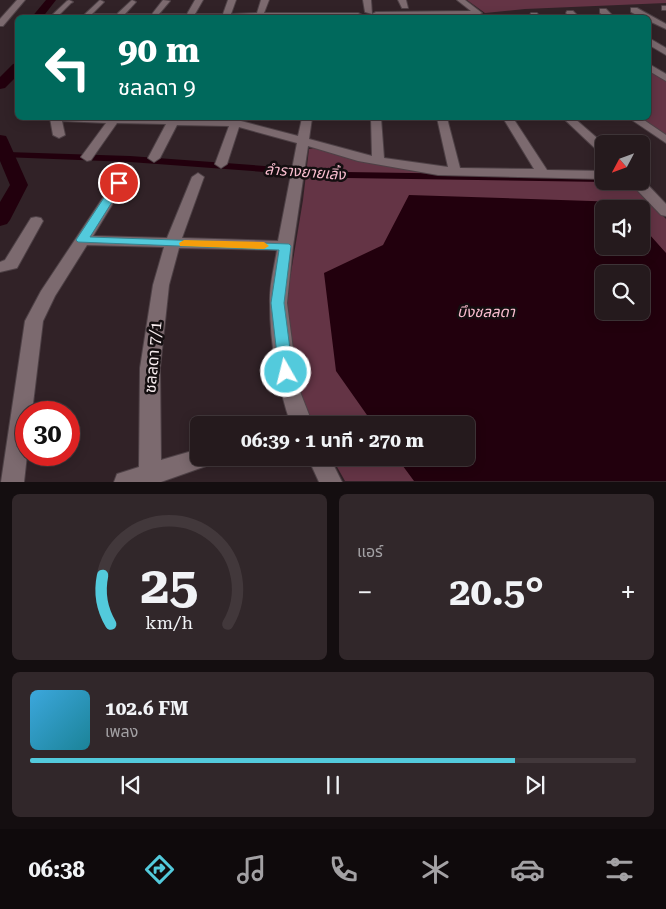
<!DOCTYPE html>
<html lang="th">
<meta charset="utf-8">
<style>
:root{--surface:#251a1d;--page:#31272a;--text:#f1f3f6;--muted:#a3a1a4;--line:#42383b;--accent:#53cadc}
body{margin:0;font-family:"Roboto Serif","Noto Sans Thai",serif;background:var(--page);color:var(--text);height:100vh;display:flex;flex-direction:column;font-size:19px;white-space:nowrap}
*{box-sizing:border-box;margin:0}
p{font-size:16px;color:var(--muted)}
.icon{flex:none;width:28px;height:28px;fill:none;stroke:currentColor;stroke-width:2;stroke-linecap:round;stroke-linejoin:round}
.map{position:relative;height:482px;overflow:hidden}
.drawer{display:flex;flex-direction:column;gap:12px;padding:12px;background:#140e10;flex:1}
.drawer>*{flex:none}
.guide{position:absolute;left:15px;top:15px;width:636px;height:105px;border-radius:8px;box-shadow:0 2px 12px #0003,0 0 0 1px var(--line);background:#00695c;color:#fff;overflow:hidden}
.needle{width:32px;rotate:229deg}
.controls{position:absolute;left:595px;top:135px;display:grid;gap:10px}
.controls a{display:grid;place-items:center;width:55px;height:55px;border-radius:8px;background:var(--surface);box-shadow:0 2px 12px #0003,0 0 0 1px var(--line);font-size:25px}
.speed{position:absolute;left:15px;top:401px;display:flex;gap:10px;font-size:25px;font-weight:700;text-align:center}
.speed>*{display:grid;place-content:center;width:65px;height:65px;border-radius:50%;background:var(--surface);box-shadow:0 2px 12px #0003,0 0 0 1px var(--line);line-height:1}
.speed .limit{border:8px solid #d22;background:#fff;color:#111}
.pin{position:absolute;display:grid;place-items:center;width:42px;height:42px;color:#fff;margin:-21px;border:2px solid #fff;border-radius:50%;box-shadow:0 1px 5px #0007}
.me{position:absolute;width:55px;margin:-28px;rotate:352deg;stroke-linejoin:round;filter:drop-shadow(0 0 4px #0008)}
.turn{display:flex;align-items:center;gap:18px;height:105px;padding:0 20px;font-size:22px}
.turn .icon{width:65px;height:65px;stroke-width:2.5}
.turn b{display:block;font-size:35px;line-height:42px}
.big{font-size:38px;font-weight:700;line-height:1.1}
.drawer .widget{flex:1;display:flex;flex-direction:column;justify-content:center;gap:8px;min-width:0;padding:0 18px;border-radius:8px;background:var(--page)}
.drawer .dial{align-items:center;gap:0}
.dial svg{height:130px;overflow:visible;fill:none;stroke:var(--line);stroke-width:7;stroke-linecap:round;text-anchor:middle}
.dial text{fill:var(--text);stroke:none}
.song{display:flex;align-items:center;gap:15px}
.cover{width:60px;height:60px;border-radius:8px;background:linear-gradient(135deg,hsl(200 70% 55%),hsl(190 70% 35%))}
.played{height:5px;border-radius:2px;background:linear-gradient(90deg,var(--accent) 80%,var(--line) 80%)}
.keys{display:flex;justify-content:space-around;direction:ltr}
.heat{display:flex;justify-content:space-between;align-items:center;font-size:28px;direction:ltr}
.drawer .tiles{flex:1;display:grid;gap:12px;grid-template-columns:1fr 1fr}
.widget:last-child{grid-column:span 2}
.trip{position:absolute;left:190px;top:416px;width:285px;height:50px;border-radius:8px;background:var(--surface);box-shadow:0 2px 12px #0003,0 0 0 1px var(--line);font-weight:700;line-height:50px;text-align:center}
.menu{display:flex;height:80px;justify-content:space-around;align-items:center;background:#0f0a0c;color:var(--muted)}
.menu .icon{width:35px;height:35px}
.menu .current{color:var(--accent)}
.menu b{font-size:22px;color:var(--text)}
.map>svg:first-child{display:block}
.green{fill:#643445;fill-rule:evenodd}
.water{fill:#22000d;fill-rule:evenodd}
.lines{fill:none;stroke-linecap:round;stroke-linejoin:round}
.canal{fill:#22000d;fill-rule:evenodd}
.river{fill:#22000d;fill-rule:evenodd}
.minor-casing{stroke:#4e4146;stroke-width:2}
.minor{fill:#7c6a6f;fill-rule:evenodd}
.route{fill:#53cadc;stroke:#36838f}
.slow{fill:#f59e0b}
.labels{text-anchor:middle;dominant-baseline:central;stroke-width:5;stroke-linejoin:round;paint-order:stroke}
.water-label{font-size:15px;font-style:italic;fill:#f9bdcf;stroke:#140e10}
.near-street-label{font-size:16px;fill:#f7ecef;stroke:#140e10}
</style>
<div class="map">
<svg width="666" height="482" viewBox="0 0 666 482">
<rect width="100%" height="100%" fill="#312227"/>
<g class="green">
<path d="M467,0h199v3l-141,6 -40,4z"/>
<path d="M649,71l17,10v55l-27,-18h10z"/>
<path d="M315,148l114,25 69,5 106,-1v4h25l37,38v262h-321l-13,-23h134v-33h-151l-22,-40 -11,-58 21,-127 6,-51zM604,209h37v37h-37zM604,274h37v37h-37z"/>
</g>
<path class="water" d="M409,195l212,7 5,7h-22v37h37v-21l25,28v228h-252l-17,-23h69v-33h-92l-38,-54 -12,-98 59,-28zM604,274h37v37h-37z"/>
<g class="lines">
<g class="canal">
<path d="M7,152l123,4 216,16 258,4v5h4l-4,1 -258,-4 -216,-16 -127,-5v-4z"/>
<path d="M641,177l5,1 1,2 -1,2h-9l4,-1z"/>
</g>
<g class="river">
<path d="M46,0h10l-14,18h-11z"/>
<path d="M18,63v12l-13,13 -5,1v-12l13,-13z"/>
<path d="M0,135l6,1 2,4 20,45 -18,35 -3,4 -7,2v-24l10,-17 -10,-24z"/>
</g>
<g class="minor-casing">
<g id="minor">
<path d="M17,0h8l-22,26h-3v-7z"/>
<path d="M69,0l4,2 -2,1 -12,12h25l16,-15 4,2 -12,12h25l15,-14 4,2 -11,12h27l11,-14 7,1 -11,13h28l8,-14h8l-8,14h28l5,-14h8l-5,14 26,-1 4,-13h8l-5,13h94l4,2 -4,2 -309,1 18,-17z"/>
<path d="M363,0h8l1,14 -7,-2z"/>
<path d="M398,0h8l2,8h-6z"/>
<path d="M457,0h8l17,13 -4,2 -102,1 -4,-2 4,-2 95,-1z"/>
<rect x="662" y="6" width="4" height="4"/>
<path d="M631,8h6l29,16v5l-17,-8v-3h-7l-11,-6z"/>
<path d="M600,9h6l9,9h-8l-7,-5z"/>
<path d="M567,11h6l7,7h-9l-5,-5z"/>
<path d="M531,13h6l4,5h-8l-3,-3z"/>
<path d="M496,15h6l1,3h-8z"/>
<path d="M649,38l17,10v7l-17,-10z"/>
<path d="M649,64l17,10v7l-17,-10z"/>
<path d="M50,118h130l51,2 1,-2h10l-1,3 57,15 4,-18h10l-3,21 63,17 -1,-38h10l3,40 64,9 -11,-49h10l13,50 74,1 -31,-51h10l34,52 57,1v8l-166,-4 -80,-14 -50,-15 -15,100 -6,57 9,69 5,22 12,31h-22c-13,-39 -21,-80 -21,-121 -1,-17 4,-36 7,-54l-98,-2 -10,37 -9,83 1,92 38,-11v9h13l-3,7 -48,17h-47l3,-8 22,-7 1,-99 13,-83 11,-38 -77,-2 -32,51 -12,25 -11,91h-6l1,43 -3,27h-23l24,-161 16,-30 83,-125h8l2,3 -41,67 74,2 25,-61 6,-4 6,4 -22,61 96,3 19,-98 -58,-16 -12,37 -6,4 -6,-4 14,-38 -52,-1 -17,33 -6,4 -6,-4 18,-34 -49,-1 -26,37 -4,1 -6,-4 25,-34 -44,-2 3,14 -6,3 -6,-3z"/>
<path d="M563,118h11l30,26v10l-4,-1z"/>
<path d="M629,118h12l25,17v8z"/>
<path d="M642,183l5,1 19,20v12l-5,-1 -24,-25 -2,-3 2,-3z"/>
<path d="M36,217l5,1 2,3 -26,47 -17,4v-10l5,-2 26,-42z"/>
<path d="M308,458h22l12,24h-23z"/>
</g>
</g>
<use href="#minor" class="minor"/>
</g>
<path class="route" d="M119,180l5,3 -34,54 199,7 2,2 -7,57 9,69 -2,4 -5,1 -5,-1 -2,-4 -8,-69 8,-53 -201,-8 -2,-2 39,-59z"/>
<path class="slow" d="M184,240l80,2 5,4 -5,3 -84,-3 -1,-3z"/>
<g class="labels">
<g class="water-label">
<text transform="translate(305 172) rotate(4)">ลำรางยายเลิ้ง</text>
<text x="486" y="312">บึงชลลดา</text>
</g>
<g class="near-street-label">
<text transform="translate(153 357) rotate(-85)">ชลลดา 7/1</text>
</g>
</g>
</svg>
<div class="controls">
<a><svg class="needle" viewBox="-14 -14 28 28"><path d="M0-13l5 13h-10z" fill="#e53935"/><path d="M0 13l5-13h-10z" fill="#a3a1a4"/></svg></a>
<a><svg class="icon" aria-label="sound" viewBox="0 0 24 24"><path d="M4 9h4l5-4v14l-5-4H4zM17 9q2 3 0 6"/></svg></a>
<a><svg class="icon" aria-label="search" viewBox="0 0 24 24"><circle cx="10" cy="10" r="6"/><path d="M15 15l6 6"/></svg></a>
</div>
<div class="speed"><div class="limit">30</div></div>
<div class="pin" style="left:119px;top:183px;background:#d93025"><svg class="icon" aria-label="arrive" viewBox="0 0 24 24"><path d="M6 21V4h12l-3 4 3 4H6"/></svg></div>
<svg class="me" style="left:286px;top:372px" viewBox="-20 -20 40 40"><circle r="17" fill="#53cadc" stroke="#fff" stroke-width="3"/><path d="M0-11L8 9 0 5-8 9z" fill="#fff"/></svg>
<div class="trip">06:39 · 1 นาที · 270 m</div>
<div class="guide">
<div class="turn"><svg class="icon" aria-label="left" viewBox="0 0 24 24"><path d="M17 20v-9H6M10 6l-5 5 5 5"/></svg><div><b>90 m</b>ชลลดา 9</div></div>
</div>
</div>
<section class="drawer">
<div class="tiles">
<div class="widget dial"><svg viewBox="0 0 100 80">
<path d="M14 69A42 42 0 1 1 86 69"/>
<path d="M14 69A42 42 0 0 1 9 39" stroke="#53cadc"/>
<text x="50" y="56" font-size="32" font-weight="700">25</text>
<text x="50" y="72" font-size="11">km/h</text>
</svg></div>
<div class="widget"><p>แอร์</p>
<div class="heat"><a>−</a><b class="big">20.5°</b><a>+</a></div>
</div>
<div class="widget">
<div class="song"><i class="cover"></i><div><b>102.6 FM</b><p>เพลง</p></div></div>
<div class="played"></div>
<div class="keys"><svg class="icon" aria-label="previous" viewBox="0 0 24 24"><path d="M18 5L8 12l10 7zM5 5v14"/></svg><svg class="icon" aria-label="pause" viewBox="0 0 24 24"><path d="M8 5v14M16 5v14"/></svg><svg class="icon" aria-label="next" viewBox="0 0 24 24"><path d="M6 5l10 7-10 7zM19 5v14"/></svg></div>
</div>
</div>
</section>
<nav class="menu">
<b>06:38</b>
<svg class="icon current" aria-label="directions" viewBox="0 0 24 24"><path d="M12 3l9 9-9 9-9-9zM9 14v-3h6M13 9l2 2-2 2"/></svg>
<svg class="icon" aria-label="music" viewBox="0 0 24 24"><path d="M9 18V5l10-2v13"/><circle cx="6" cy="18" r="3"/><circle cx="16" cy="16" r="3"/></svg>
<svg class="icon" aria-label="phone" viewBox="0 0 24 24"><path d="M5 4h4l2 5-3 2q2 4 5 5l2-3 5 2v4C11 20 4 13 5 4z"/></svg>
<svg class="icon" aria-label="climate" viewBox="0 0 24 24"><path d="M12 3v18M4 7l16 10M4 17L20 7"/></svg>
<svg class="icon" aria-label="car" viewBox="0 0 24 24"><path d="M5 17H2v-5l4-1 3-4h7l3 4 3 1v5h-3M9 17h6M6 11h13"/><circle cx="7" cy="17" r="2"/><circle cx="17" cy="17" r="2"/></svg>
<svg class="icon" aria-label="filters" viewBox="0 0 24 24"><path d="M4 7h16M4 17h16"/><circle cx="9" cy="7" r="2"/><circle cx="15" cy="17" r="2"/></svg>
</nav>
